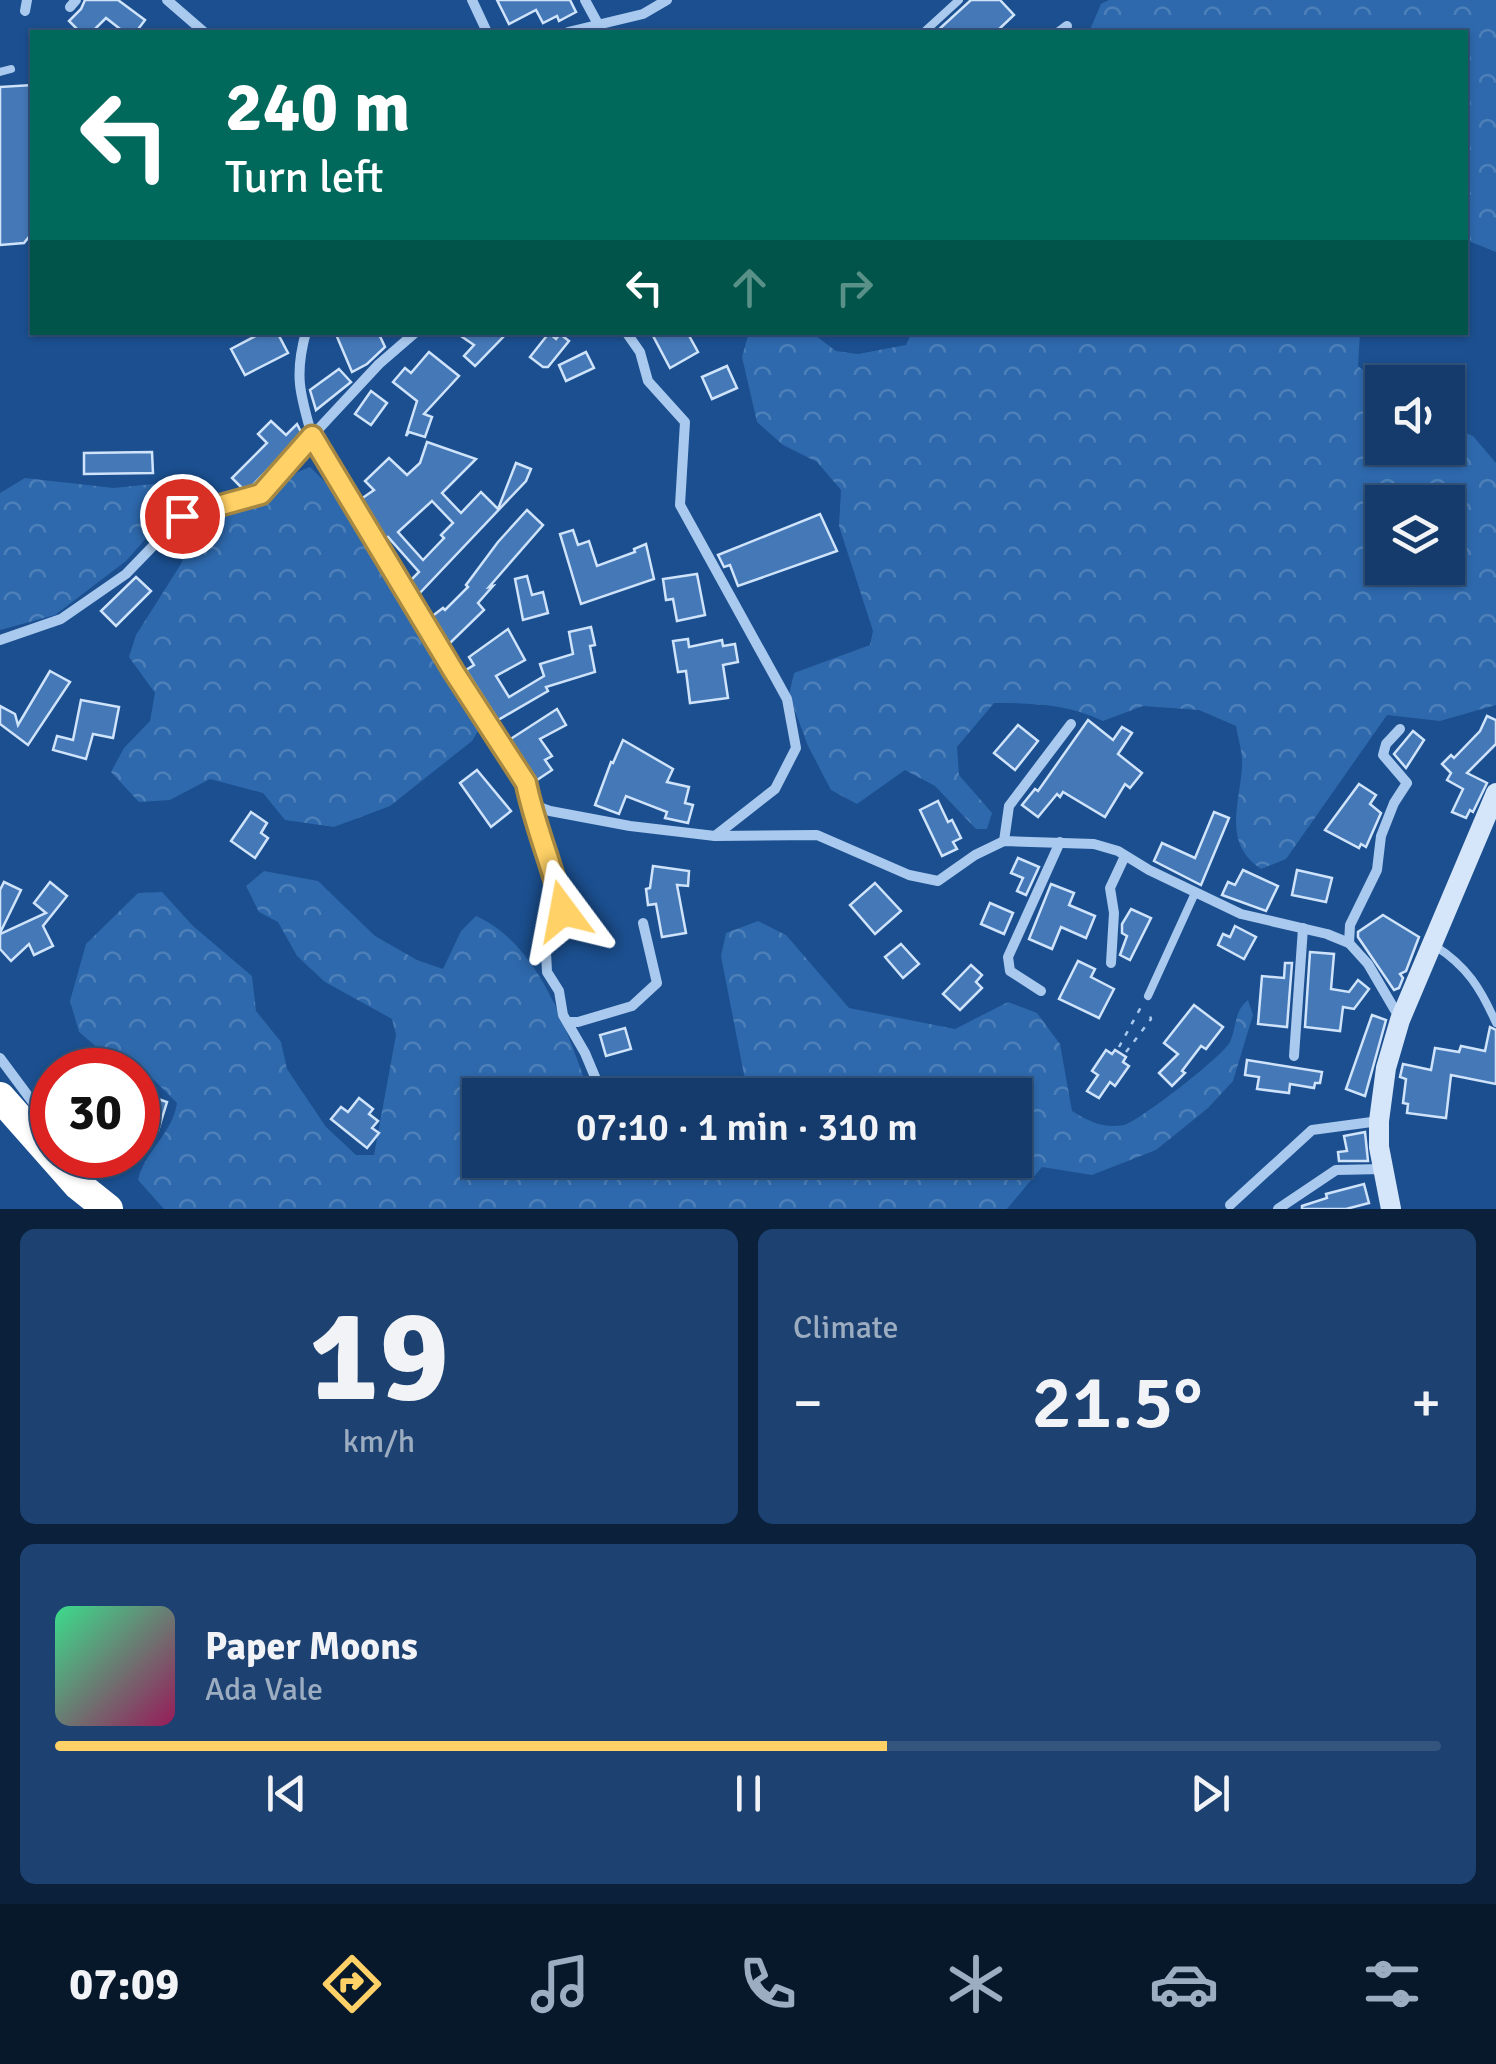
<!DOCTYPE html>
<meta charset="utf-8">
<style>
:root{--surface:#143b6b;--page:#1d4271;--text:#f1f3f6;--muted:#9dadc1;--line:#33557e;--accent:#ffd166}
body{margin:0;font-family:Signika,sans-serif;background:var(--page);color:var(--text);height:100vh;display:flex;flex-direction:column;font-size:38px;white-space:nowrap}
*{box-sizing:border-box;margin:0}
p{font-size:32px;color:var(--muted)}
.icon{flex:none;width:55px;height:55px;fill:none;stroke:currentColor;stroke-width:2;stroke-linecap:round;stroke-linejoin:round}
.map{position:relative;height:1209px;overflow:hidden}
.sheet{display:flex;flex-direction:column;gap:20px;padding:20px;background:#0b203b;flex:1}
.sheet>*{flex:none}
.banner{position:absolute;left:30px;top:30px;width:1438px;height:305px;border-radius:0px;box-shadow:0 2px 8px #0004,0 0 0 2px var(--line);background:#00695c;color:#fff;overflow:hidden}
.fabs{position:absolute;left:1365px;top:365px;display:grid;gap:20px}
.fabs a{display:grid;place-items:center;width:100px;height:100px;border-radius:0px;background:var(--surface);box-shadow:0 2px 8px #0004,0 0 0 2px var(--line);font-size:50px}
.speed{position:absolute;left:30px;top:1048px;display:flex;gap:20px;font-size:50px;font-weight:700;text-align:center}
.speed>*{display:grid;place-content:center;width:130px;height:130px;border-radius:50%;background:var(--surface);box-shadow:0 2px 8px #0004,0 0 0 2px var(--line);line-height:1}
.speed .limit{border:15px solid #d22;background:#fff;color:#111}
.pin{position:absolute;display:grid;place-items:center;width:85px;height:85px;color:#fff;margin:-42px;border:5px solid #fff;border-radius:50%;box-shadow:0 2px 10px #0007}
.me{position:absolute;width:110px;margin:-55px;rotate:347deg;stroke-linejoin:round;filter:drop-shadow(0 0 8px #0008)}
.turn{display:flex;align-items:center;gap:35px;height:210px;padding:0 30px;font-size:45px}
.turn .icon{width:130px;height:130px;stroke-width:2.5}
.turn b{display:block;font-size:70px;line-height:85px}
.lanes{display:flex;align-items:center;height:95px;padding:0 30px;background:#0003;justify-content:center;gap:50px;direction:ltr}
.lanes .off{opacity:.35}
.big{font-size:75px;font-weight:600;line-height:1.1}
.sheet .card{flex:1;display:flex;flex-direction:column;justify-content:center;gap:15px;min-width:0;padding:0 35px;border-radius:15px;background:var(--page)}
.sheet .dial{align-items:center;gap:0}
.dial b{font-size:130px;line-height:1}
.song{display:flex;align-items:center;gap:30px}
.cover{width:120px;height:120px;border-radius:15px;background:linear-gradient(135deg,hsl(150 70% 55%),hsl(330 70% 35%))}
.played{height:10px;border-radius:5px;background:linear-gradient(90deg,var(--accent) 60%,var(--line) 60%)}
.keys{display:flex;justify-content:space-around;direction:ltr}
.heat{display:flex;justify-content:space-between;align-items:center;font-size:55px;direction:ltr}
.sheet .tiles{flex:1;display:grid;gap:20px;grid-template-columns:1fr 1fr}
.card:last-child{grid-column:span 2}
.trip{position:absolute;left:462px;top:1078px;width:570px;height:100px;border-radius:0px;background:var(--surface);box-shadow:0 2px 8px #0004,0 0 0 2px var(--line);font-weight:600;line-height:100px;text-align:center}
.tabs{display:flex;height:160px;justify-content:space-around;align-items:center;background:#08182b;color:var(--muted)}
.tabs .icon{width:70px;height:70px}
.tabs .active{color:var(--accent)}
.tabs b{font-size:45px;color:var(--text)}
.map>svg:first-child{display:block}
.forest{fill:url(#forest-crowns);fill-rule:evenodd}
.building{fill:#4478b7;stroke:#cfe3fa;stroke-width:2.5;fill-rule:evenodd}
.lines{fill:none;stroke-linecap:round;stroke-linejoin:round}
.path{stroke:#a9c9ee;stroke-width:2.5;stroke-dasharray:5 8;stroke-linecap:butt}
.lane{stroke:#a9c9ee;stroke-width:8}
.street{stroke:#a9c9ee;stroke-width:10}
.secondary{stroke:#d6e6fa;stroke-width:20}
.highway{stroke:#fff;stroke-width:30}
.route-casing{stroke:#a68842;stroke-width:25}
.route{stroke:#ffd166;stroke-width:18}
</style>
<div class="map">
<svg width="1496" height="1209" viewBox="0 0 1496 1209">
<defs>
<pattern id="forest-crowns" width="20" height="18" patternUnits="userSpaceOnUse" patternTransform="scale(2.5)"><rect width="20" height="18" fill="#2e69ad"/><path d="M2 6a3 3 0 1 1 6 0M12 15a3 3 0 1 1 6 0" fill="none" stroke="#4d80b9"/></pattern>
</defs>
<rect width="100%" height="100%" fill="#1b4f8f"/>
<g class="forest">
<path d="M1109,0h387v252l-25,-10 -6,3v-213h-376l12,-28z"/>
<path d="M749,332l63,1 24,18 22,3 48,-9 6,-13 448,1 -2,33 24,20v62h66v-23l25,11 23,27v242l-56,16 -53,-6 -101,144 -25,10c-39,-26 -21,-65 -19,-103 1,-13 -4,-27 -6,-40l-37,-16 -56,-4 -40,15c-36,-17 -70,-18 -109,-18l-37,44 2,28 33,38 -5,16h-11l-41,-43 -30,-16 -48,34 -26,-14 -23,-44 -19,-51 5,-22 76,-28 3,-14 -34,-105 2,-36 -24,-28 -34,-17 -26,-23 -15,-65zM1382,502h66v66h-66z"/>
<path d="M310,467l22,22 146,242 -6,10 -82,65 -56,21 -49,-7 -22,-27 -53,-14 -40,21 -31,2 -28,-30 13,-24 26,-27 5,-28 -26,-36 7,-22 45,-71 13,-31 17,-12 48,-15 39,-34z"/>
<path d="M25,478l89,10 49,-5 9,7 -10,30 -36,41 -71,54 -55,15v-137z"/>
<path d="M264,871l54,10 57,55 42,24 26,9 18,-38 15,-15c65,29 91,116 114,179h-110v65h535v-65h-267l-27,-139 5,-23 32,-12 28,14 63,73 106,21 53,-27 29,11 23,31 12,67c16,10 31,18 52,14 15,-4 98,-68 106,-83 7,-16 4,-31 18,-42l5,15 -20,66 -25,27 -52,42 -64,25 -50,-8 -35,42h-843l-26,-29c7,-30 34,-45 39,-77l-36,-36 -42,-18 -20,-17 -9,-31 16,-57 52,-51 24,-1 31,34 59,50 4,35 25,31 6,27 39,58 30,28h18l22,-120 -4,-16 -67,-37 -28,-26 -19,-34 -19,-10 -13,-26z"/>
</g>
<g class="building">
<path d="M85,0h33l27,20 -9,12h-12l-18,-14 -14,14h-12l-11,-11 12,-12z"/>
<path d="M497,0h73l6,12 -17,9 -2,-5 -14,7 -7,-13 -27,14z"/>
<path d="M971,0h29l14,15 -18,17h-60z"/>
<path d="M32,85v148l-8,10 -24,2v-158z"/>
<path d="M263,332h14l11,21 -43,22 -14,-26z"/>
<path d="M335,332h43l7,15 -18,17 -15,8z"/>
<path d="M455,332h53l-33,34 -11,-10 10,-11z"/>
<path d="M651,332h36l11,20 -28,16z"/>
<path d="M549,333l7,6 4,-5 9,7 -21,26h-5l-13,-10z"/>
<path d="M429,352l30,24 -35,38 8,3 -7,20 -16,-5 -3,4 11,-35 -24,-19 12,-14 6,5z"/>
<path d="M586,352l8,16 -28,13 -7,-16z"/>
<path d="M727,366l10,22 -25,11 -10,-22z"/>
<path d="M339,369l12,13 -35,28 -6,-20z"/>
<path d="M371,391l16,12 -16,22 -16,-11z"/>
<path d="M271,421l15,14 11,-11 5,10 -50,52 -9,3 -11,-11 35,-35 -9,-9z"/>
<path d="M427,442l49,17 -34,34 19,20 20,-21 17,17 18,-46 15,6 -5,12 -108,114 -8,-14 9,-9 -31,-35 -3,2 -24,-40 13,-9 -9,-9 24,-23 18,17 13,-12zM432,501l21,22 -12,12 3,3 -21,22 -25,-28z"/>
<path d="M152,452l1,21 -69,1v-21z"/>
<path d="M527,510l16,15 -54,62 4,-1 -15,17 6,7 -36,35 -17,-28 12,-9 2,2 23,-23 -2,-2 32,-43z"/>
<path d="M820,514l17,37 -99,35 -8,-21 -6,2 -6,-12z"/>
<path d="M573,530l5,15 11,-4 8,25 38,-14 -1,-3 12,-5 8,35 -73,25 -21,-70z"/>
<path d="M697,574l8,41 -28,6 -4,-22 -7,1 -3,-21z"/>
<path d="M527,576l5,19 11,-3 5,21 -25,7 -8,-41z"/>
<path d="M136,577l15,14 -35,35 -15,-15z"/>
<path d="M591,627l4,18 -5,1 5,26 -49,15 2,4 -50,29 -32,-50 8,-5 -5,-8 39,-28 17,31 -29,16 13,21 35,-21 -4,-12 33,-10 -4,-22z"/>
<path d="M688,639l1,8 33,-7 1,6 12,-2 3,18 -15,3 5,33 -38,5 -4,-32 -8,1 -5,-31z"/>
<path d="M50,671l20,11 -42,63 -28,-21v-18l15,8 3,11z"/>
<path d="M81,700l38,7 -6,31 -20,-4 -7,25 -33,-9 4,-14 16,4z"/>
<path d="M557,709l9,16 -26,14 12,17 -7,4 7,10 -15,10 -28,-40z"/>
<path d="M1487,716l9,4v24l-29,29 20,10 -14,29 -3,-2 -4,8 -14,-6 11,-23 -16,-9 4,-7 -9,-9 9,-9 3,3 26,-27z"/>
<path d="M1088,720l25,20 9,-13 10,6 -14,21 24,19 -12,15 -5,-4 -20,33 -42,-25 -3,5 -3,-3 -19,23 -16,-12 13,-16 3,2z"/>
<path d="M1018,725l20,16 -23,29 -21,-17z"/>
<path d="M1413,731l11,9 -18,28 -12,-14z"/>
<path d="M623,740l50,29 -6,13 22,5 -4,16 8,2 -5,18 -23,-5 2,-6 -41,-16 -7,18 -24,-9 16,-43 2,1z"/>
<path d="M477,770l34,41 -20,16 -31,-44z"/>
<path d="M1359,784l17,11 -6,9 11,9 -15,34 -5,-3 -2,4 -34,-18z"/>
<path d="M938,801l10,21 4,-2 9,18 -8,4 4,7 -15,7 -22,-46z"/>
<path d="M251,812l16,11 -6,10 7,5 -13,20 -24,-17z"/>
<path d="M1214,812l15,6 -28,67 -47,-24 8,-18 33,15z"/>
<path d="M1018,858l21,9 -13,28 -9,-4 6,-13 -12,-5z"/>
<path d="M653,866l36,5 -1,15 -11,-1 9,48 -24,4 -6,-33 -8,1 -2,-16 4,-1z"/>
<path d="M1243,870l35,16 -12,25 -44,-16 6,-13 7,3z"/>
<path d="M1297,870l35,8 -6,24 -34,-7z"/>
<path d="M4,882l17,8 -21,43v-43z"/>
<path d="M50,882l17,14 -24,30 10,20 -19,9 -5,-11 -18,17 -11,-12v-15l46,-21 -12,-10z"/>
<path d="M875,883l26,28 -26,23 -25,-29z"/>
<path d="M1051,884l23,9 -5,12 26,11 -9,22 -25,-11 -9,22 -23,-10z"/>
<path d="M990,903l23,10 -9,21 -23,-10z"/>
<path d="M1131,909l20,9 -21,42 -10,-5 7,-19 -5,-3v-9z"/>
<path d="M1383,915l36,22 -13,34 -6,3 3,4 -4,10 -5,2 -36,-53v-5z"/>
<path d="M1235,926l21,11 -12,22 -26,-14 5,-11 7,3z"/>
<path d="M901,944l18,20 -16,14 -18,-21z"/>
<path d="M1310,952l24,2 -3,35 18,3 9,-12 11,9 -15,20 -11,-2 -3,24 -35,-4z"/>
<path d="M1078,961l17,8 -4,8 23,12 -15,29 -40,-19z"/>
<path d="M1285,963h7l-5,64 -29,-3 4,-48 22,2z"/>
<path d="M971,965l11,10 -6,7 6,6 -22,22 -17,-16z"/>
<path d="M1194,1005l29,22 -17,22 -5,-3 -19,25 3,2 -13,13 -13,-13 19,-19 -14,-11z"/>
<path d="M1372,1015l14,5 -21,76 -19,-7z"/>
<path d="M1490,1027l6,3v54l-45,-9 -5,43 -39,-5 1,-9 -5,-1 3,-24 -6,-2 3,-13 28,6 4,-22 24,4 2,-6 24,5z"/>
<path d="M625,1028l6,21 -25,7 -6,-21z"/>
<path d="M1106,1050l6,4 3,-4 11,7 -3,5 6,4 -14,20 -5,-4 -11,16 -12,-7 11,-16 -6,-4z"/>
<path d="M1247,1060l75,12 -2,11h-5l-1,5 -24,-4 -1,9 -32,-4 2,-12 -14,-2z"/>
<path d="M138,1092l29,10 -9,29 -20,-6z"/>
<path d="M359,1098l14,11 -4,5 9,7 -6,7 7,5 -12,15 -36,-29 10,-12 7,5z"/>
<path d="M1365,1132l3,29h-29l-1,-9 9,-1 -3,-15z"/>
<path d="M1364,1184l5,19 -23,6h-44v-3l25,-8 -1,-4z"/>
</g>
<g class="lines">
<g class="path">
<path d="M1119,1047l22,-40"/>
<path d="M1126,1052l25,-33 -3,-10"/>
</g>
<g class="lane">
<path d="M924,32l35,-32"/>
<path d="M0,72l11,-3"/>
<path d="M1435,946c32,20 46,43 61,77"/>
<path d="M1148,996l47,-103"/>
</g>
<g class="street">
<path d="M167,0l37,32"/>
<path d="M472,0l15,32"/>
<path d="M585,0l13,24"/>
<path d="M70,7l6,-7"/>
<path d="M25,11l2,-11"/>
<path d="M568,32l75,-18 24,-14"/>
<path d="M1059,32l8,-6"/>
<path d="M416,332l-37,32 -67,72 142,236 73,111 4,21 19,7 80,15 85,10 102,-1 92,40 29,6 37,-26 29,-14 90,3 24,7 31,19 92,44 86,20 22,9 19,21 31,53"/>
<path d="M626,332l14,20 8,29 37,41 -5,83 107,194 9,49 -21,41 -60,47"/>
<path d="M0,640l61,-21 65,-45 56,-58 79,-23 51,-57c-12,-42 -18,-61 -6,-104"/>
<path d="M531,804l22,62 10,45 -17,41 1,20 12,19 4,24 22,38 13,31v11"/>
<path d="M1004,841l5,-35 62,-82"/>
<path d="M1349,943l1,-18 27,-55 4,-34 13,-33 13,-20 -24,-28 3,-11 14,-15"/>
<path d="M1111,963l3,-50 -4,-25 15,-32"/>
<path d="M1041,991l-31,-20 -2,-14 52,-115"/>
<path d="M568,1022h10l54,-16 25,-23 -14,-60"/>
<path d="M1294,1056l9,-128"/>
<path d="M0,1058l52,70"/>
<path d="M699,1095l1,-7"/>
<path d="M1230,1205l82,-75 67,-9"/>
<path d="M1278,1209l58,-39 47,-1"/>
</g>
<path class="secondary" d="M1391,1209l-12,-62v-26l7,-53 14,-48 96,-227"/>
<path class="highway" d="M0,1097l78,88 30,24"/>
</g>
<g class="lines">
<g class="route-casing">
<path id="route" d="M182,516l79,-22 51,-58 142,236 72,111c9,44 27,84 37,128"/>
</g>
<use href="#route" class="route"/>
</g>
</svg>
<div class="fabs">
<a><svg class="icon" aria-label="sound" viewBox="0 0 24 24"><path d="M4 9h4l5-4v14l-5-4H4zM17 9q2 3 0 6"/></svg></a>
<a><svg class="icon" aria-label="layers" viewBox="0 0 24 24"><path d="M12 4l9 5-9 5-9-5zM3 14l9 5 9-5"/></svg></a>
</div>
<div class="speed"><div class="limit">30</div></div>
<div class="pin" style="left:182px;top:516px;background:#d93025"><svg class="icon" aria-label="arrive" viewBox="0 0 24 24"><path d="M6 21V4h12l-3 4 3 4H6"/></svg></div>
<svg class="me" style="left:563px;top:911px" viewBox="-20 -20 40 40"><path d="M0-17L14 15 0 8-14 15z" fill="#ffd166" stroke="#fff" stroke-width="4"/></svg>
<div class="trip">07:10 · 1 min · 310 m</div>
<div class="banner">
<div class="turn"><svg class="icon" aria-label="left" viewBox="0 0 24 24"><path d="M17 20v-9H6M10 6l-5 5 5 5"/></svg><div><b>240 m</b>Turn left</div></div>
<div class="lanes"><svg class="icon" aria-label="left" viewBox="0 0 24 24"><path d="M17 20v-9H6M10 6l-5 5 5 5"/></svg><svg class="icon off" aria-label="ahead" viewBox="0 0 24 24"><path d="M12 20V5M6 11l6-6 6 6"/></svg><svg class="icon off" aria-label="right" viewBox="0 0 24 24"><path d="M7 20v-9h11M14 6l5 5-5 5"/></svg></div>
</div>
</div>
<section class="sheet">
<div class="tiles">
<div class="card dial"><b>19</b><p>km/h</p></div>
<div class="card"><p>Climate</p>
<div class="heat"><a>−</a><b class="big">21.5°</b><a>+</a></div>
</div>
<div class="card">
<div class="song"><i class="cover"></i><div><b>Paper Moons</b><p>Ada Vale</p></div></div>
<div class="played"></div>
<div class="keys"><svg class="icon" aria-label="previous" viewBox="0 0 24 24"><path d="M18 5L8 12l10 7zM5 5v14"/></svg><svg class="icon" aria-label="pause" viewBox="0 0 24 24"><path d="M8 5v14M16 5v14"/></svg><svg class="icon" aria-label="next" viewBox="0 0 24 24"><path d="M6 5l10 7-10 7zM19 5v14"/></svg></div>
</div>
</div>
</section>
<nav class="tabs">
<b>07:09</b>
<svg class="icon active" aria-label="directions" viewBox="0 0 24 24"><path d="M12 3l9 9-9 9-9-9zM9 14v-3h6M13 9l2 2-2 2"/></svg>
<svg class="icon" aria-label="music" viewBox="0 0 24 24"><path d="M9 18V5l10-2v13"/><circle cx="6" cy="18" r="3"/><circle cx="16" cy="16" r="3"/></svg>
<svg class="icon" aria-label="phone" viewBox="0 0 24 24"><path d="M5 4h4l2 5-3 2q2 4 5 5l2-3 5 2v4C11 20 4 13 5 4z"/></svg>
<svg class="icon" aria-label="climate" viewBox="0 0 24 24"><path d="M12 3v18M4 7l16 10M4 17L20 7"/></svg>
<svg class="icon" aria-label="car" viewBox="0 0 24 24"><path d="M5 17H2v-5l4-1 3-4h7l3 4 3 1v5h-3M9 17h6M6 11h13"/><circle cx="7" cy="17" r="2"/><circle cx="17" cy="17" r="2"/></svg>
<svg class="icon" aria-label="filters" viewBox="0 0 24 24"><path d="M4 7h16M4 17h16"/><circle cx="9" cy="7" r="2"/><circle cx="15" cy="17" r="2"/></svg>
</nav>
